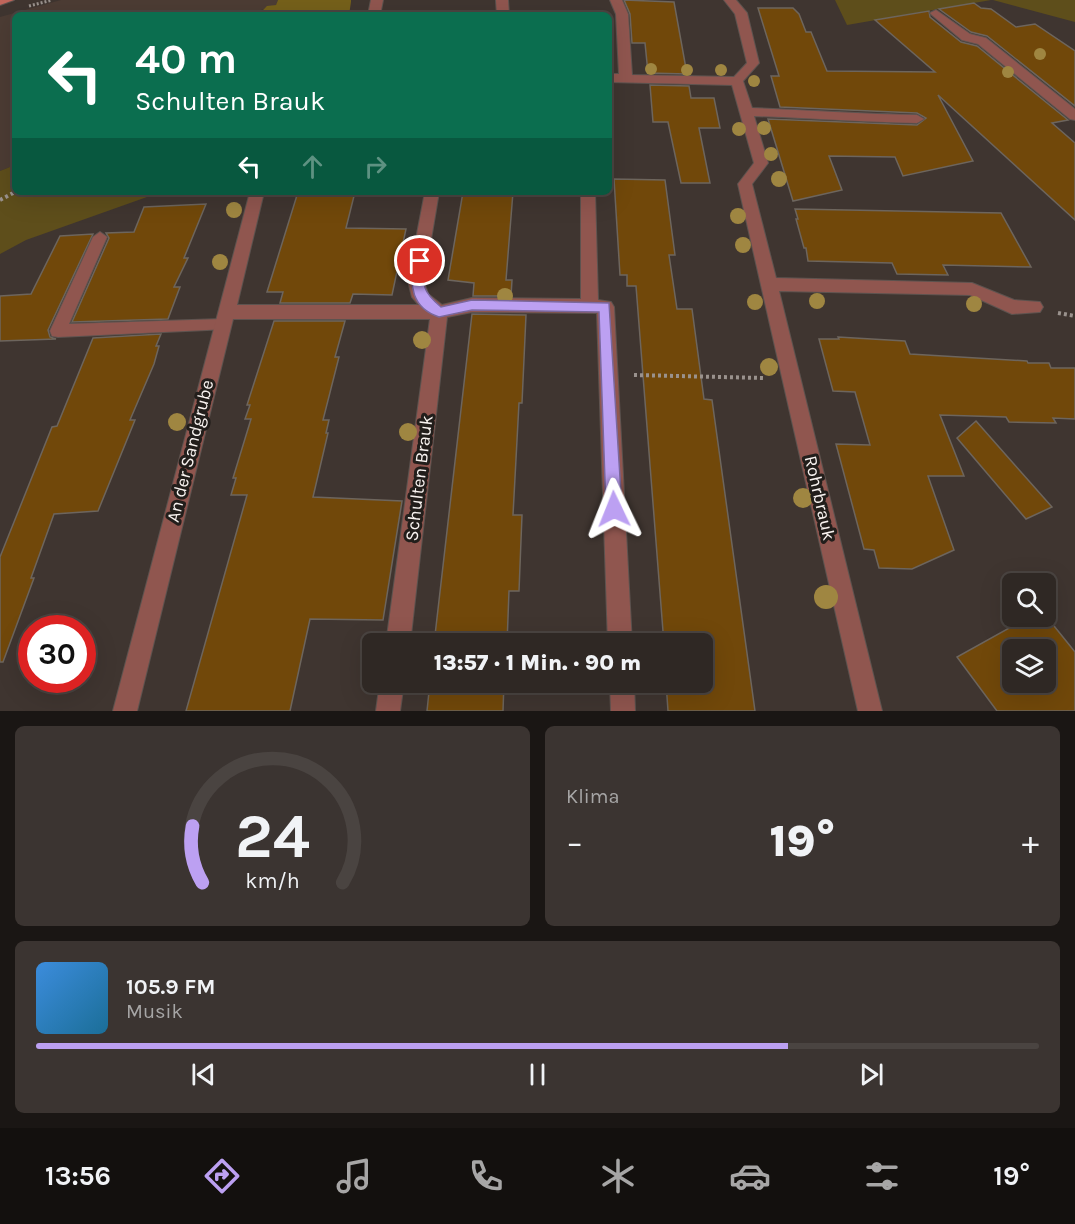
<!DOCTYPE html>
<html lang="de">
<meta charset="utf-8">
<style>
:root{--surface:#2f2824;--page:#3b3431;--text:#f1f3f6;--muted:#a7a6a6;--line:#4a4441;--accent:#bca0f2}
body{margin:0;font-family:Karla,sans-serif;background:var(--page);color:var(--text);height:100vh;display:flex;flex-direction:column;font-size:22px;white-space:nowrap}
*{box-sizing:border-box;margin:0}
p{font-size:20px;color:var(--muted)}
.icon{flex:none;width:33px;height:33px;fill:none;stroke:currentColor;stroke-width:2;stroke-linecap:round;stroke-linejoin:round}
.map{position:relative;height:711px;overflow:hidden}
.side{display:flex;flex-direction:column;gap:15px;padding:15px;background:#1a1614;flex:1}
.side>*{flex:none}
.banner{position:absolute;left:12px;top:12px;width:600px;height:183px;border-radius:9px;box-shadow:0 6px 24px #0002,0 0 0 2px var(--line);background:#0b6e4f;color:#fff;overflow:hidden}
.controls{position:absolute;left:1002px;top:573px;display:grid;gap:12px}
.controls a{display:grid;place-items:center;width:54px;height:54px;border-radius:9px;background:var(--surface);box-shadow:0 6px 24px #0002,0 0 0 2px var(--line);font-size:30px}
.speed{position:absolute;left:18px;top:615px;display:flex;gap:12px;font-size:30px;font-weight:700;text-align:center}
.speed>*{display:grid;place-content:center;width:78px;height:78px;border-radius:50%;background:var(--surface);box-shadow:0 6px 24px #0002,0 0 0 2px var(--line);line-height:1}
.speed .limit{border:9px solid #d22;background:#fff;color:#111}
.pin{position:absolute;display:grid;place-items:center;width:51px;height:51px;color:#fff;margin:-26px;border:3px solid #fff;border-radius:50%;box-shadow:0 2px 6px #0007}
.me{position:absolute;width:66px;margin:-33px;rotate:358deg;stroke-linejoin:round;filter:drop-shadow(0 0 4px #0008)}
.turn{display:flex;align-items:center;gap:21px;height:126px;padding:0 24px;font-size:27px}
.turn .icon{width:78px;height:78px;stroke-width:2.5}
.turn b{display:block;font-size:42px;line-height:51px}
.lanes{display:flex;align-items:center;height:57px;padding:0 24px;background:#0003;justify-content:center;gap:30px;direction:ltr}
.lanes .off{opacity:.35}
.big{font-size:45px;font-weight:800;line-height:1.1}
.side .card{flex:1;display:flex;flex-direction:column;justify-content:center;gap:9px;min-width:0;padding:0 21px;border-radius:9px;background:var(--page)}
.side .dial{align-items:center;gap:0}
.dial svg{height:156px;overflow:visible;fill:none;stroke:var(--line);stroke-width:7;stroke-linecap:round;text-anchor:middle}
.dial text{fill:var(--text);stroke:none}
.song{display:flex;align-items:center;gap:18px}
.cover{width:72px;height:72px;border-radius:9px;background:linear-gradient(135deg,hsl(210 70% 55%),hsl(200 70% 35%))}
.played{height:6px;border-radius:3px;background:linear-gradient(90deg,var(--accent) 75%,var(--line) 75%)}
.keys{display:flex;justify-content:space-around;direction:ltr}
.heat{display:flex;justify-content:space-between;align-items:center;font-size:33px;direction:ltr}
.side .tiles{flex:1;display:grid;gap:15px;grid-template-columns:1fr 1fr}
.card:last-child{grid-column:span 2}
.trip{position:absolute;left:362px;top:633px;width:351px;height:60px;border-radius:9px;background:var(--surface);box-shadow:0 6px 24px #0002,0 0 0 2px var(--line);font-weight:800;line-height:60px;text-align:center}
.dock{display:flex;height:96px;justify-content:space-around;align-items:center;background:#13100e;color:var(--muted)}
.dock .icon{width:42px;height:42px}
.dock .active{color:var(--accent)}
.dock b{font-size:27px;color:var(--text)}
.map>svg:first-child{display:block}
.built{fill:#4c3c34}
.green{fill:#5e4e1b}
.forest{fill:#75601a}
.building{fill:#71480a;stroke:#6d655d;stroke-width:1.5;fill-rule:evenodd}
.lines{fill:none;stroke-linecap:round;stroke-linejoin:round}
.lane-casing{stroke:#5d534f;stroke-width:2}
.street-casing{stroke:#5d534f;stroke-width:2}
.secondary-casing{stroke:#5d534f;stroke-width:2}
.path-far1{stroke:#9a928d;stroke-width:3;stroke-dasharray:2 2;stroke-linecap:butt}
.path{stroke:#9a928d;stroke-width:4;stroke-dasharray:3 3;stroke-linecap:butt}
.lane{fill:#90564f;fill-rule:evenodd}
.street{fill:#90564f;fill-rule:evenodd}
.secondary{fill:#c0655b;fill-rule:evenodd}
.tree{fill:#9f8641}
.route{fill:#bca0f2;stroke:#7a689d;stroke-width:1.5}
.labels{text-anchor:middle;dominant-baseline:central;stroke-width:6;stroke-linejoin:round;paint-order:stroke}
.street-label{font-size:18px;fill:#f9f3f0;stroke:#221e1b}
</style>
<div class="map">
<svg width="1075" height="711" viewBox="0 0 1075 711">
<rect width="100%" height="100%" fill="#3f3530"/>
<path class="built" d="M61,0h217l-2,5 -15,5 -3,5h-243v150l-15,6v-154z"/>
<g class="green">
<path d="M835,0h156l-144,25z"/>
<path d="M993,0h82v22z"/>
<path d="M15,165v27h146l-135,48 -26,14v-83z"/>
</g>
<path class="forest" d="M278,0h73v2l-2,13h-91l9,-9 9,-1z"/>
<g class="building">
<path d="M624,0l50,2 13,72 -39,-1 -3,-30h-13l-2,-29z"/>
<path d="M974,3l7,5 10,1 25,18 19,-3 40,27v55l-88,-70 -16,-4 -32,-23z"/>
<path d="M758,8h35l6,6 7,18h5l16,39 108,1 -60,-52 54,-9 1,6 31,25 16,4 91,74 -16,3 23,20v77l-137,-125 35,66 -70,15 -8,-19 -66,-1 13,34 -49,11 -25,-82 149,6 9,-7 -9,-5 -137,-6 -9,-31h8z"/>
<path d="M650,85l39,1 2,12h23l6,30h-21l11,55h-29l-13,-61h-15z"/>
<path d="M614,179l51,1 10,75h-6l8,54h15l12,90 8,1 43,311h-87l-2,-29h36v-38h-38l-28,-358h-9v-11h-7z"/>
<path d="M298,192h57l-9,36 60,1 -14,66 -39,-1 -3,9h-70l3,-11h-16z"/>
<path d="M463,192h50l-7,88h6l-1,16h-38l1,-13 -26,-3z"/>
<path d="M206,204l-22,54h4l-14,29h6l-12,32 -96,3 37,-84 -3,-5 28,-1 10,-25z"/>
<path d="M795,209l206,4 30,54 -88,-2 5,10 -51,-1 -5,-11 -84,-2 -2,-13h-2l-8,-29h2z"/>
<path d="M93,234l-45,96 2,7 6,2 -56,2v-45l31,-2 29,-58z"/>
<path d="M472,314l54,1 -4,88h-3l-6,112h9l-3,76h-10l-2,53h-73z"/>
<path d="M274,321h71l-10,36h4l-16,63h6l-3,13h2l-15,64 89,4 -19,119 -73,-1 -20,92h-104l61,-216h-16l5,-17h-3l18,-59h-6l5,-14h-3z"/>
<path d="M161,334l-5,12h3l-5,18 -24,56h5l-37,91 -44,3 -23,64h3l-31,84h-3v-105l52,-130 5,-1 36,-88z"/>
<path d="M838,337l67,4 5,13 117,7 1,2h21l2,5h24v51l-22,-1 3,5 -47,-1 -3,-5 -66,-2 24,61h-36l26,74 -42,19 -33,-1 -5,-18 -10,-1 -28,-105 34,1 -15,-53 -22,-1 -14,-52h20z"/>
<path d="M976,421l76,86 -26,12 -69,-81z"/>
<path d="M1031,616h15l29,36v59h-78l-40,-54zM1012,650h34v32h-34z"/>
<path d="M430,682h74l-1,29h-76z"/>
</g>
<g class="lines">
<g class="lane-casing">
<path id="lane" d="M100,232l7,5 -38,87 153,-5 6,2 2,4 -2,4 -170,8 -6,-1 -2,-5 43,-94z"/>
</g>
<g class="street-casing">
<g id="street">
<path d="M371,0h12l-3,15h-12z"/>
<path d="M496,0h12l1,15h-12z"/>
<path d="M610,0h12l6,14 4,61 102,2 13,-14 -12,-49 -11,-14h12l11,13 12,50 -16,18 9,27c55,2 110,6 165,7l7,4 -7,4c-55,-1 -108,-5 -163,-7l14,47 -16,21 24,94 196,5 42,17 26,2 3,5 -3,5 -28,2 -42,-19 -191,-4 103,420h-24l-120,-527 16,-21 -22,-78 -123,-3v-8h10l-3,-60z"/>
<path d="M936,10l34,24 16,4 89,71v11l-5,-1 -92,-75 -16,-4 -30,-25 -2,-2z"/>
<path d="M250,192h14l-27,113h182l-7,-8 -4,-16 17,-89h14l-15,89 4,13 14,11 30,-7 109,1v-107h14l3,108 13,2 3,5 18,337h-24l-11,-331 -125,-1 -25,5 -37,327h-24l44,-325h-197l-96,392h-24z"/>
<path d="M380,682h24l-4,29h-24z"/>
<path d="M610,682h24l1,29h-24z"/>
</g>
</g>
<g class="secondary-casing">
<path id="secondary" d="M0,0h14l-14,5z"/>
</g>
<path class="path-far1" d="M29,6l23,-6"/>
<g class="path">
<path d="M0,200l15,-8"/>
<path d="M1058,313l17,3"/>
<path d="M634,375l130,3"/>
</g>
<use href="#lane" class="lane"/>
<use href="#street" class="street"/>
<use href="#secondary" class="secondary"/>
</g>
<g class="tree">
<circle cx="1040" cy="54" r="6"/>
<circle cx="651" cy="69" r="6"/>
<circle cx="687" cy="70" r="6"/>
<circle cx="721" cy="70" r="6"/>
<circle cx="1008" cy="72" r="6"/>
<circle cx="754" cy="81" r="6"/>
<circle cx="764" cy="128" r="7"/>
<circle cx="739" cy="129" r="7"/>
<circle cx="771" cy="154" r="7"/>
<circle cx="779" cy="179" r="8"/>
<circle cx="234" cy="210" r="8"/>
<circle cx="738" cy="216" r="8"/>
<circle cx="743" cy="245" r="8"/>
<circle cx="220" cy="262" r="8"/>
<circle cx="505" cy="296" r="8"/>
<circle cx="817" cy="301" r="8"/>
<circle cx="755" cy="302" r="8"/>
<circle cx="974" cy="304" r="8"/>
<circle cx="422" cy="340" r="9"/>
<circle cx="769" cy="367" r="9"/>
<circle cx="177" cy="422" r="9"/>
<circle cx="408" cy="432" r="9"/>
<circle cx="803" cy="498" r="10"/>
<circle cx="826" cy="597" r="12"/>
</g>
<path class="route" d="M420,257l6,4c-4,25 -4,30 15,46l31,-7 137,3 13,206 -3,5 -5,3 -6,-3 -2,-5 -7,-197 -127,-2 -33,7c-27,-9 -30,-31 -25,-56z"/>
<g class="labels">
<g class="street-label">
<text transform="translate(190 451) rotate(-76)">An der Sandgrube</text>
<text transform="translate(419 478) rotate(-83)">Schulten Brauk</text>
<text transform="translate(820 498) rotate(77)">Rohrbrauk</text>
</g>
</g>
</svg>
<div class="controls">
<a><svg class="icon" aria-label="search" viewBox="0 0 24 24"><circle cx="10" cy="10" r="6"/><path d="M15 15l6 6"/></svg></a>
<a><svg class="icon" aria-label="layers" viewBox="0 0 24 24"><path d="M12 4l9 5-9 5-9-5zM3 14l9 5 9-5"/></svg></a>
</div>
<div class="speed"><div class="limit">30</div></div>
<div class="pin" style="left:420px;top:261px;background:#d93025"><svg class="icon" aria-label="arrive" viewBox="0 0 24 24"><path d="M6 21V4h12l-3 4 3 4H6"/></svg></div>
<svg class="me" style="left:614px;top:509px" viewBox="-20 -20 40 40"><path d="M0-17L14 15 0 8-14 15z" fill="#bca0f2" stroke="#fff" stroke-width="4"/></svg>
<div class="trip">13:57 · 1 Min. · 90 m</div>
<div class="banner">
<div class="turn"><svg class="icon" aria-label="left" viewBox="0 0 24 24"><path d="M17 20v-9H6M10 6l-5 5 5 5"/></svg><div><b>40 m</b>Schulten Brauk</div></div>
<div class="lanes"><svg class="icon" aria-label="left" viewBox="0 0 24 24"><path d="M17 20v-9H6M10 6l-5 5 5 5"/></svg><svg class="icon off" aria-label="ahead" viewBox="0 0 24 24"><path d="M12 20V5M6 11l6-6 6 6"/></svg><svg class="icon off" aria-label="right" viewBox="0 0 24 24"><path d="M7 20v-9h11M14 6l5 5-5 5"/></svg></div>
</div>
</div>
<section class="side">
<div class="tiles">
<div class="card dial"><svg viewBox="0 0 100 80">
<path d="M14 69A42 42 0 1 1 86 69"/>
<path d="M14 69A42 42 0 0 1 9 40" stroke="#bca0f2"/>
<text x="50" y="56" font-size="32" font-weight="700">24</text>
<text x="50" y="72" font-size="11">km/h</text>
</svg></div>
<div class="card"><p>Klima</p>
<div class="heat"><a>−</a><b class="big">19°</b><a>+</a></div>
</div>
<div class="card">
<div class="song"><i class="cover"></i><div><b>105.9 FM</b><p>Musik</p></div></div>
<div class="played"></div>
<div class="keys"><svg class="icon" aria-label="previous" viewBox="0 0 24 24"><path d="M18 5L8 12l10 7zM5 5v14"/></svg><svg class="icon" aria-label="pause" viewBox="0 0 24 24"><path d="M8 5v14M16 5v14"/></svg><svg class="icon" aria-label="next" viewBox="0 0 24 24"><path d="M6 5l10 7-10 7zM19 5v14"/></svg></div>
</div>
</div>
</section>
<nav class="dock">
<b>13:56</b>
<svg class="icon active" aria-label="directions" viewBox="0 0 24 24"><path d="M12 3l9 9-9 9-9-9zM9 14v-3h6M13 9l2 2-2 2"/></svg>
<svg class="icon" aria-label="music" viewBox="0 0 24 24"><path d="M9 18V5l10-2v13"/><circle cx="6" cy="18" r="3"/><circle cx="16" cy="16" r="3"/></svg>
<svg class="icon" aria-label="phone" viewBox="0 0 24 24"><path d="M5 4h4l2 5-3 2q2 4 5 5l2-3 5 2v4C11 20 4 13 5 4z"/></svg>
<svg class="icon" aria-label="climate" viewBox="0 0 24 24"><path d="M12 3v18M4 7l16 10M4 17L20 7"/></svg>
<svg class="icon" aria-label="car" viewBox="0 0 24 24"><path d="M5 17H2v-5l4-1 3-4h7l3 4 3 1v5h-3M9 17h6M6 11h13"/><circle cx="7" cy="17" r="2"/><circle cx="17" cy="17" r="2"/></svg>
<svg class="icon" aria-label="filters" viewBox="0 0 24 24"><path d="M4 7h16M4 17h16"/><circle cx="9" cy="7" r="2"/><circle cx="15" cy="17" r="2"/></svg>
<b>19°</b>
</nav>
